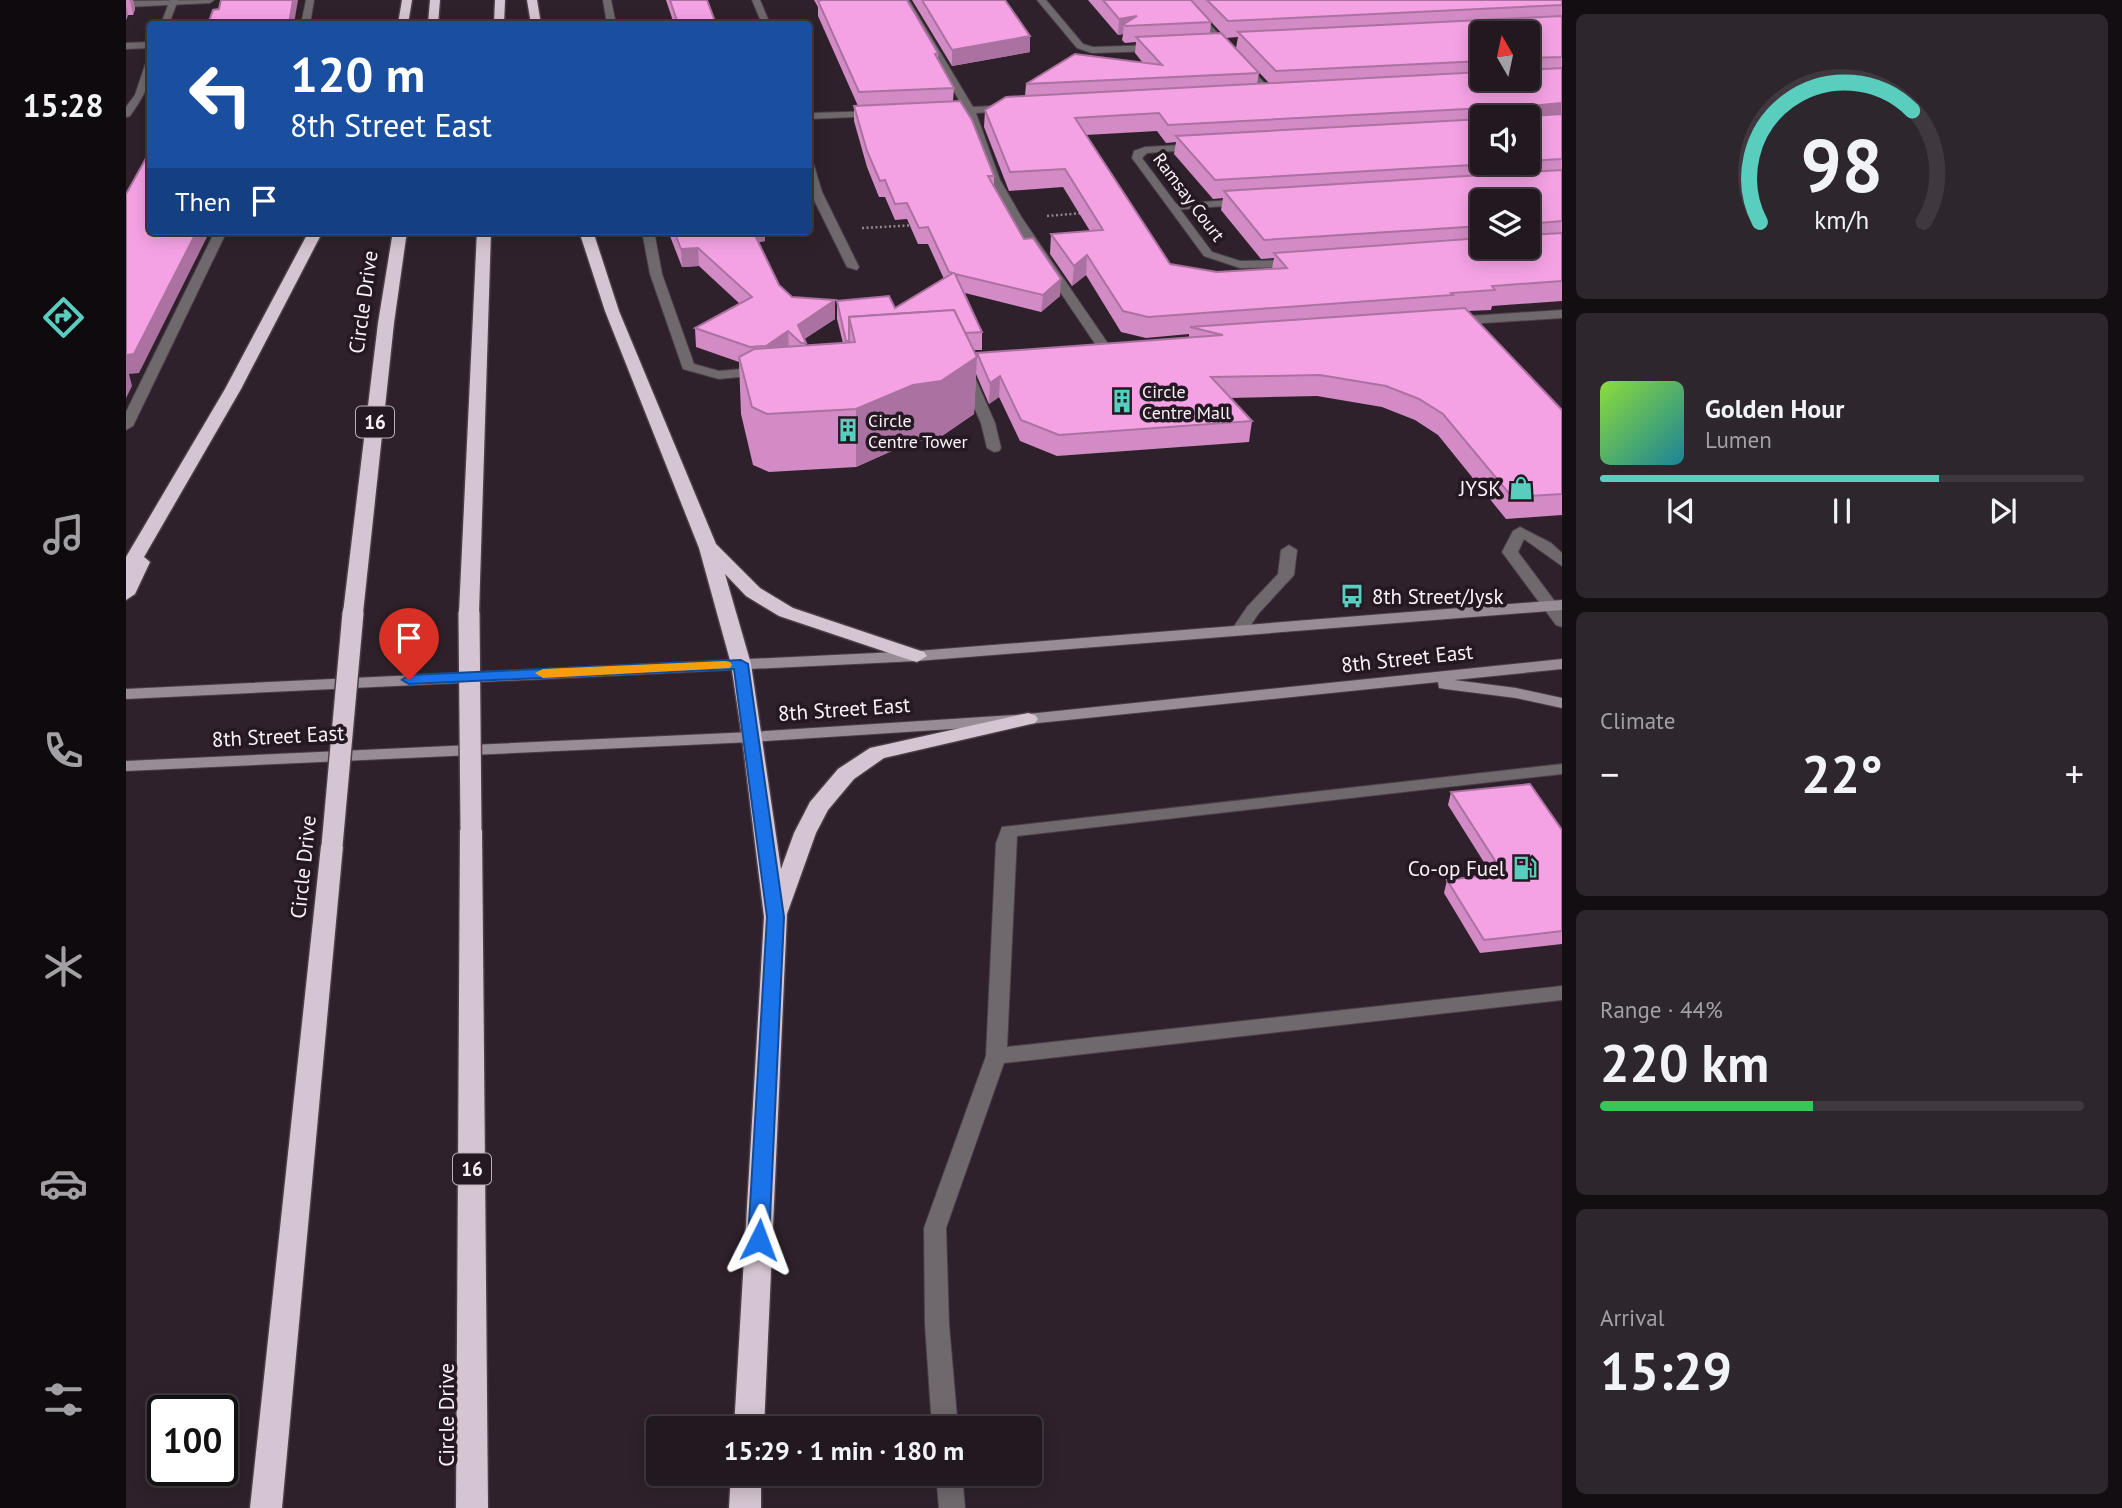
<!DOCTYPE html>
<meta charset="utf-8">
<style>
:root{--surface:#221920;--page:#2e262d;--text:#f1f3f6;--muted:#a2a0a5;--line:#3f383e;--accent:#59cebf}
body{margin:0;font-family:"PT Sans",sans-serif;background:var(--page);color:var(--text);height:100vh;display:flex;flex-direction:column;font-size:26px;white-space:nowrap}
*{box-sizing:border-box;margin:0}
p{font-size:23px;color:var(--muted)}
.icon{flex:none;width:38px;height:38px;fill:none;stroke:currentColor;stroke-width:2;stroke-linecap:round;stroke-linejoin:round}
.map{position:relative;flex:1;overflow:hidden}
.drawer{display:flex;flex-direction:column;gap:14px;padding:14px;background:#130e12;width:560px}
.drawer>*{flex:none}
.banner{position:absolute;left:21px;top:21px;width:665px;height:214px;border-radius:7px;box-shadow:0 4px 18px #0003,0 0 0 2px var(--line);background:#1a4fa0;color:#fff;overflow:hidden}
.needle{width:46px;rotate:351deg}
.tools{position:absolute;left:1344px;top:21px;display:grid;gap:14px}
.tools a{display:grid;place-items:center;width:70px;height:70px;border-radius:7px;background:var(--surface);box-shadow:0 4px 18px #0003,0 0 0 2px var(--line);font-size:35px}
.speed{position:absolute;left:21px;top:1395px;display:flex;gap:14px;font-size:35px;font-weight:700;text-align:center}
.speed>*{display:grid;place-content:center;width:91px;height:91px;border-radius:50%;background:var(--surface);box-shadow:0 4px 18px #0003,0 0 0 2px var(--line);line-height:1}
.speed .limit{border:4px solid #111;border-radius:10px;background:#fff;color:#111}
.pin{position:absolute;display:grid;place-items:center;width:60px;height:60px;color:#fff;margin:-72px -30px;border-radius:50% 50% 50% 0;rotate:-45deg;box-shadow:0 0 7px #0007}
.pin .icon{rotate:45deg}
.me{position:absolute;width:77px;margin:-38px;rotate:3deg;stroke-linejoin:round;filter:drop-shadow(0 0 5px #0008)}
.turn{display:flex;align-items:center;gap:24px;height:147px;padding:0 28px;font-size:32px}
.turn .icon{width:91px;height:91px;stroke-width:2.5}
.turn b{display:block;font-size:49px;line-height:60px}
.then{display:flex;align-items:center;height:66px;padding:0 28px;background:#0003;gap:14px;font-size:26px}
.big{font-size:52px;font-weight:700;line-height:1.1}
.drawer .card{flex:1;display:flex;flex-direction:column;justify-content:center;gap:10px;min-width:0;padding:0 24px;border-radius:10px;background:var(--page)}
.drawer .dial{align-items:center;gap:0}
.dial svg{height:182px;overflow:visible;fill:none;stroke:var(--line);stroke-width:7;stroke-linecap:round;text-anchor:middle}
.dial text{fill:var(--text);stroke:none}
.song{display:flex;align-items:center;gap:21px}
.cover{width:84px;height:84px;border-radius:10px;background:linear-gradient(135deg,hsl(90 70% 55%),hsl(190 70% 35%))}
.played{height:7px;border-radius:4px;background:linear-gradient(90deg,var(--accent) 70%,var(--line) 70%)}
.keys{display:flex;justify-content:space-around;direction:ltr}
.heat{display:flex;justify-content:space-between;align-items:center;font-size:38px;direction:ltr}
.charge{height:10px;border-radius:5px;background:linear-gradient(90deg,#34c759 44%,var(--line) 0)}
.trip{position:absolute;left:520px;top:1416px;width:396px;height:70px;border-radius:7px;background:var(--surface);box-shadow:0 4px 18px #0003,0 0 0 2px var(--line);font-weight:700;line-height:70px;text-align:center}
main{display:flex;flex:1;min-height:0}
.tab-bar{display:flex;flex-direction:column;width:126px;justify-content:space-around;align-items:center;background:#0e0a0d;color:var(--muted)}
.tab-bar .icon{width:49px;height:49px}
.tab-bar .active{color:var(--accent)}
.tab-bar b{font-size:32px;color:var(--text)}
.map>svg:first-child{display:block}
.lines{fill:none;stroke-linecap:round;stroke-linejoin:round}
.lane-casing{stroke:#4b3e48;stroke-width:2}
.street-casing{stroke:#4b3e48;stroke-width:2}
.secondary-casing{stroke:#4b3e48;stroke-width:2}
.highway-casing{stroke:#4b3e48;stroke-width:3}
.path{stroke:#90858d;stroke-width:2.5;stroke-dasharray:2 2.5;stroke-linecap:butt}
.lane{fill:#6f686d;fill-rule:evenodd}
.street{fill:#6f686d;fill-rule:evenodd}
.secondary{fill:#988d96;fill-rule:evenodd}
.highway{fill:#d5c4d1;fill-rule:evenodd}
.highway-bridge-casing{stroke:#4b3e48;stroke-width:24;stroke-linecap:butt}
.highway-bridge{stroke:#d5c4d1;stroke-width:21}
.wall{fill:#d28bc4;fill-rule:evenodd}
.shaded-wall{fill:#ab71a0}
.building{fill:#f4a2e4;stroke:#ab71a0;stroke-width:2}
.route{fill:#1a73e8;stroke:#114b97;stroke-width:2}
.slow{fill:#f59e0b}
.labels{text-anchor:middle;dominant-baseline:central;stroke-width:7;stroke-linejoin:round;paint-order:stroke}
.far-street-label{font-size:18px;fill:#fbf2f8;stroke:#241822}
.far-poi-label{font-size:18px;fill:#fbf2f8;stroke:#241822;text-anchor:start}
.shield{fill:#241822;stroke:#bab1b8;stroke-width:2}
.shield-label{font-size:19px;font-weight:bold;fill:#fbf2f8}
.street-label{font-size:21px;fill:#fbf2f8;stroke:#241822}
.poi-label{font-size:21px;fill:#fbf2f8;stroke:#241822;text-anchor:end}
</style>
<main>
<nav class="tab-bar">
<b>15:28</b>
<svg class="icon active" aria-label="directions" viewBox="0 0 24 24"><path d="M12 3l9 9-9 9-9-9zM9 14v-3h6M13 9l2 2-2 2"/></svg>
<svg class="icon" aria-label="music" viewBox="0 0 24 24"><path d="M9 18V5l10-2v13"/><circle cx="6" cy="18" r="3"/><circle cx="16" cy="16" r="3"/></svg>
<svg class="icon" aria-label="phone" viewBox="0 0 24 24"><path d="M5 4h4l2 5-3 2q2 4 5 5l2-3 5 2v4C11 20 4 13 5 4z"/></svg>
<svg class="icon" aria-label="climate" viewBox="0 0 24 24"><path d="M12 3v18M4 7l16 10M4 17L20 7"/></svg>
<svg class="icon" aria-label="car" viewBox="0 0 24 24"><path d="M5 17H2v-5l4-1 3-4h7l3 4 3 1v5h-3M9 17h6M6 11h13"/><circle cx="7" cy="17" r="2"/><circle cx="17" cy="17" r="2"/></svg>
<svg class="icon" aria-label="filters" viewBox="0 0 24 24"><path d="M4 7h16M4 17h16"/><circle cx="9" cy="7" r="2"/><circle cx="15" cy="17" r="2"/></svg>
</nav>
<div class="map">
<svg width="1436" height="1508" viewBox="0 0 1436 1508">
<rect width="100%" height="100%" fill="#2e212b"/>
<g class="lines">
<g class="lane-casing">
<g id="lane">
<path d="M88,0l-4,3 -84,4v-6z"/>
<path d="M180,0h8l-4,24h-9z"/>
<path d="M477,0h8l5,24h-9z"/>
<path d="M775,0h8l64,107 35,-2 5,3 -5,3 -32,2 24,67 22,38 87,127 -1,3h-10l-88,-130 -20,-38 -24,-67 -21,1 -5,-3 5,-3 18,-1z"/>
<path d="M1052,0h9l86,92v4h-6z"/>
<path d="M756,111v4l-4,1 -70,3v-6z"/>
<path d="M1118,199l6,3 -2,2 -73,6 -6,-3 6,-3z"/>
<path d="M89,231h12l-94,195 -7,4v-18z"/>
<path d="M516,231h12l8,43 32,90 25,7 44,-4 7,4 -2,3 -49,5 -36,-10 -33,-95z"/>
<path d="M1436,310v8l-108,7 -6,-4 6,-4z"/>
<path d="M840,369l7,4 22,50 6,25 -2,3 -5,1 -7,-4 -6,-25 -22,-50z"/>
<path d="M1394,527l31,16 11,10v13l-38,-27 -6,13 44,59v16l-6,-2 -54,-73 11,-21z"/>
<path d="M1163,545l8,5 -3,25 -35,38 -15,22h-12l-2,-3 17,-25 31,-33 3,-24z"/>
<path d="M1436,764v10l-545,62 -10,211 555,-61v14l-558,63 -58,165 3,96 9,104h-26l-7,-104 -1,-96 62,-172 10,-213 6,-16z"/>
<path d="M810,1474h26l3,34h-26z"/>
</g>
</g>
<g class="street-casing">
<g id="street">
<path d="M44,0h8l-9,24h-8z"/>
<path d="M626,0h8l10,24h-8z"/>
<path d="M911,0h9l37,44 10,3 64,-2 5,3 -5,3 -65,2 -15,-5z"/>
<path d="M24,42v6l-24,1v-6z"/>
<path d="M24,62c2,22 -8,37 -20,54l-4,1v-10l9,-12 10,-30z"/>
<path d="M1073,144l4,1v4l-56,4 -5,5 70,94 28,9 56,-1 6,4 -2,3 -60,1 -36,-12 -72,-98 2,-7 11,-4z"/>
<path d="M682,159l5,3 9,30 37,75 -2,3 -10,-3 -37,-75z"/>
</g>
</g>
<g class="secondary-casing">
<g id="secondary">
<path d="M1436,600v10l-645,51 -791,38v-10l791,-38z"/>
<path d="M1436,659v10l-108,11 62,8 46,10v10l-46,-10 -71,-9 -6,-1 -1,-6 -410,42 -276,18 -626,29v-10l626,-29 276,-18z"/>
</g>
</g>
<g class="highway-casing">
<g id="highway">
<path d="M276,0h10l-4,24h-10z"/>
<path d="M304,0h10l-2,24h-10z"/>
<path d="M369,0h10l-1,24h-10z"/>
<path d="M401,0h10l4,24h-10z"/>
<path d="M183,231h14l-82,158 -97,168 6,5 -15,32 -9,6v-43l99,-168z"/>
<path d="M267,231h14l-13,92 -31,290 -10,6 -10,-6 35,-290z"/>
<path d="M351,231h14l-12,382 -10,6 -10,-6z"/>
<path d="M453,231h14l26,80 97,233 44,44 33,20 131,44 3,4 -10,6 -7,-2 -131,-44 -33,-20 -21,-22 26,90 30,205 13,-36 16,-31 28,-33 32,-21 158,-35 7,2 3,4 -3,4 -151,35 -30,21 -26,31 -12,23 -29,81 -23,514h-30l30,-511 -22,-180 -11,-73 -32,-116 -94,-237z"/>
<path d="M345,823l8,2 3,5 6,678h-32l4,-678 3,-5z"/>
<path d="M206,839l8,2 3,5 -61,662h-32l71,-662 3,-5z"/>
<path d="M605,1474h30v34h-32z"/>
</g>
</g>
<g class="path">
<path d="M921,216l36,-3"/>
<path d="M736,228l54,-3"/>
</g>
<use href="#lane" class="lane"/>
<use href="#street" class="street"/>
<use href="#secondary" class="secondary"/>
<use href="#highway" class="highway"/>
<g class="highway-bridge-casing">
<g id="highway-bridge">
<path d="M343,613l2,217"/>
<path d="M206,846l21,-233"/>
</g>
</g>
<use href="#highway-bridge" class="highway-bridge"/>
</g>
<g class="wall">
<path d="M0,0h7l2,9 -2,6h-5l-2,5z"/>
<path d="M540,0h41l9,24h-42z"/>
<path d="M688,0h93l31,53v7l16,28 -1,13 41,75v10l30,53 36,57 -19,16 -76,-19 17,39v18h-9l3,7 1,-4 212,-15v-4l-43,4 -25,-6 -35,-57 -14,11 -22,-32 1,-20 39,-3 -27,-44 -54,4 -25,-64 1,-17 40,-14 1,-12 117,-21 -8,-10 1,-11 -11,1 -3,-3 1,-6 -5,1 -30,-35h474v301l-70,5 -1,4 -23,1 94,99v105l-56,4 -68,-84 -23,-15 -33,-13 -65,-11 -87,2 22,23 -3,21 -192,14 -37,-15 -21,-44 -10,7 -13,-30 -2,40 -35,24 -27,4 -56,25 -87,5 -16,-7 -12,-51 -2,-52 -43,-15 -1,-19 45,-24 -41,-38 -17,1 -14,-36h97v10l-7,1 21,43 13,12 43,3v19l-31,20 2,6 37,-2 -6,-24v-18l58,7 49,-29 -16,-35h-10l-11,-25 -12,1 -10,-23h-6l-12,-30 -13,-46v-15h4l-40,-90v-9zM1074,10l26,28 12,-1 -2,11 33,35 -12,1 2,-11 -49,-40 1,-11zM1356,33h46v46h-46zM1356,117h46v46h-46zM1031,131l9,12 10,-1 -2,12 39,45 10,-1 -2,12 40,49 13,-1 -2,11 -55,3 -47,-8 -84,-129zM1356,201h46v46h-46z"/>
<path d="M786,0h93l25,36v16l-78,14z"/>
<path d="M1325,792l111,38v114l-82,9 -36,-60 3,-13 45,-5 -44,-70z"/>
</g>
<g class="shaded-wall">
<path d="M4,0h3l2,9 -2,6z"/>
<path d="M167,0h5l-4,24h-5z"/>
<path d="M0,5l2,10 -2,5z"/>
<path d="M1011,16l-13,8 -1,10 -5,1 1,-16z"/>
<path d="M904,36v16l-78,14v-16z"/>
<path d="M1436,103v17l-34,3 2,-17z"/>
<path d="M71,231h13l-71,142 -10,1 3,12 -6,12v-43z"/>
<path d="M625,231h14v10l-14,2z"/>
<path d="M572,248l1,18 -17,1 -1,-18z"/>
<path d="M961,255l-1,20 -14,11 2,-20z"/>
<path d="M935,279l-1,17 -19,16 2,-17z"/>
<path d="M709,300v19l-35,23 -2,-17z"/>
<path d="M662,331l1,19 -22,15 -1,-19z"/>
<path d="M851,357l-3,57 -35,24 -27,4 -56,25v-58z"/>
<path d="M874,376l-1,21 -10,7 1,-21z"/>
</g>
<g class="building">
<path d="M95,0h72l-4,24h-81l5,-14 6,-1z"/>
<path d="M544,0h37l9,24h-38z"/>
<path d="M696,0h85l31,53 -3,1 19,34 -95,4 -41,-91z"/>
<path d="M796,0h83l25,36 -78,14z"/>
<path d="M977,0h88l20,22 -85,4 -2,-2 13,-8 -18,3z"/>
<path d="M1081,0h355v5l-334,16z"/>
<path d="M1436,16v41l-34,1v-25h-46v28l-206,10 -38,-39z"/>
<path d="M1095,33l38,40 -233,11 49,-30 87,11 -26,-28z"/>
<path d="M1436,68v35l-32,3 -1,7 3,3 30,-2v45l-34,2v-44h-42l2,-7 -3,-2 -317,17 -9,-12 -84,5 95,146 47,8 70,-4 -13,-15 208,-15v9h46v-12l34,-2v48l-70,5 3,4 -44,3 2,2 -305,22 -25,-6 -36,-56 -13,11 -23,-32 52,-4 -38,-61 -55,3 -25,-62 21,-13 476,-25v7h46v-9z"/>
<path d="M834,101l12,19 22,56h-6l36,63 9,-1 28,41 -18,16 -88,-21 27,58 -17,1 -11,-23 -105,7v24h-3l-9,-40 52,-5 6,12 58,-35 -4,-1 -21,-45 -9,1 -12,-25 -12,1 -10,-24 -5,1 -13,-30 -13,-45z"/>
<path d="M1356,119v44h24l-291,17 -39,-44z"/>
<path d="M24,151v80h47l-63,123 -8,1v-161z"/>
<path d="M1436,170v51l-34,3v-23h-46v25l-218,14 -40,-49z"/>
<path d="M548,231h79l26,54 13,12 43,3 -37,25 8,18h-5l-13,-12 -22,15 -16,1 -55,-19 57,-31 -54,-49 -17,1z"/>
<path d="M1339,308l97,102v84l-50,3 -69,-83 -24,-15 -33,-13 -66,-11 -109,2 41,44 -193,14 -38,-15 -21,-44 -10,7 -13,-30 246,-18 -33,-8z"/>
<path d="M828,310l23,47 -36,24 -28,4 -57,24 -89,5 -15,-7 -13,-50 15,-8 101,-7 -6,-25z"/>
<path d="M1404,784l32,46v101l-78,9 -37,-60 56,-7 -52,-81z"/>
</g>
<path class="route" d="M615,660l7,4 36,253 -15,323 -3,6 -7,2 -8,-2 -3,-6 19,-323 -33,-248 -325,15 -7,-4 7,-5z"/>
<path class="slow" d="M599,661l5,1 2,3 -2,3 -187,10 -8,-5 8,-4z"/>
<defs>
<g id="building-bare" transform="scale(1.89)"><path d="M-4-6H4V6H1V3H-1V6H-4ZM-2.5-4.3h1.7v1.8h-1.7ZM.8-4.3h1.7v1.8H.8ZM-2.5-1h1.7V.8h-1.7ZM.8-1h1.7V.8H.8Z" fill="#59cebf" stroke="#241822" stroke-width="2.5" paint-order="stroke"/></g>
<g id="shop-bare" transform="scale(1.89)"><path d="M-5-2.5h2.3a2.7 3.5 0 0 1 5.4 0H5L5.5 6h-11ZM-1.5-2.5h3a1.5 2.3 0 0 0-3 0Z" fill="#59cebf" stroke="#241822" stroke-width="2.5" paint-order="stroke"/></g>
<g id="bus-bare" transform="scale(1.89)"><path d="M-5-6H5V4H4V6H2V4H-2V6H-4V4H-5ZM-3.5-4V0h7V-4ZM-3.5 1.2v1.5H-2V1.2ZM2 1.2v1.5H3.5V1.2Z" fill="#59cebf" stroke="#241822" stroke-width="2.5" paint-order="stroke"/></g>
<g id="fuel-bare" transform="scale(1.89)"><path d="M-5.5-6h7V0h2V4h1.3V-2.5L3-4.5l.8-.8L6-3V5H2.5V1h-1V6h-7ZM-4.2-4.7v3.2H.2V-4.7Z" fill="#59cebf" stroke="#241822" stroke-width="2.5" paint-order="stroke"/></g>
</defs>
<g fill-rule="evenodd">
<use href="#building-bare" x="996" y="401"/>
<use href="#building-bare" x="722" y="430"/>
<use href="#shop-bare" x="1395" y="488"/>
<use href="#bus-bare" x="1226" y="596"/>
<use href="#fuel-bare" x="1399" y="868"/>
</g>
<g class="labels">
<g class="far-street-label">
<text transform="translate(1063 197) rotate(53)">Ramsay Court</text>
</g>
<g class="far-poi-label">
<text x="1016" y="391">Circle<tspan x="1016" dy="21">Centre Mall</tspan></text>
<text x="742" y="420">Circle<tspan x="742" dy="21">Centre Tower</tspan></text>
</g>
<g class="shield">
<rect x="230" y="406.5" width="38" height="31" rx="5"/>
<rect x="327" y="1153.5" width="38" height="31" rx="5"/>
</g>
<g class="shield-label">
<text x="249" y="422">16</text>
<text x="346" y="1169">16</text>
</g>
<g class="street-label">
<text transform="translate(237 302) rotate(-82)">Circle Drive</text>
<text transform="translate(1281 658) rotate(-6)">8th Street East</text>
<text transform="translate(718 709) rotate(-4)">8th Street East</text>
<text transform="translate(152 736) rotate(-3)">8th Street East</text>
<text transform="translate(177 867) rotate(-84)">Circle Drive</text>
<text transform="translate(320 1415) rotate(-90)">Circle Drive</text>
</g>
<g class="poi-label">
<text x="1375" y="488">JYSK</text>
<text x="1246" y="596" text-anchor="start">8th Street/Jysk</text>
<text x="1379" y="868">Co-op Fuel</text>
</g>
</g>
</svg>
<div class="tools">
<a><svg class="needle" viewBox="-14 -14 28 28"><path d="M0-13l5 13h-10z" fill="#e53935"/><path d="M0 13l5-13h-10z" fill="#a2a0a5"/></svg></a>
<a><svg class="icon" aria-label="sound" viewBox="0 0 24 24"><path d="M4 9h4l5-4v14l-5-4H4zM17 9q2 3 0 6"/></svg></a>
<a><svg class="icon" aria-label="layers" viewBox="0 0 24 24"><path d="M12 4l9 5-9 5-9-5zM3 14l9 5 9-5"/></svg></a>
</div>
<div class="speed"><div class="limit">100</div></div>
<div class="pin" style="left:283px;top:680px;background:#d93025"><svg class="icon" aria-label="arrive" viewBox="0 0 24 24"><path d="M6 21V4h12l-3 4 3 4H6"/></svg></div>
<svg class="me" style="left:633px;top:1240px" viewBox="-20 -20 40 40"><path d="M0-17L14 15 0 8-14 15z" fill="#1a73e8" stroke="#fff" stroke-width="4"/></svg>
<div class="trip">15:29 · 1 min · 180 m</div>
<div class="banner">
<div class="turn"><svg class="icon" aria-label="left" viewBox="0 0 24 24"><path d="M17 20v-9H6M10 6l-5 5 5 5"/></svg><div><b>120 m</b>8th Street East</div></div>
<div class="then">Then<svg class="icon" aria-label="arrive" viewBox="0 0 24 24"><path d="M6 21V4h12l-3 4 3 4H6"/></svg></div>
</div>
</div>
<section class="drawer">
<div class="card dial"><svg viewBox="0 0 100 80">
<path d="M14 69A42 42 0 1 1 86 69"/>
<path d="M14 69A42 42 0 0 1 81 20" stroke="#59cebf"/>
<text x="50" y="56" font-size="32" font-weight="700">98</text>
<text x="50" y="72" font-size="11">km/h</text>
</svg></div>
<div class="card">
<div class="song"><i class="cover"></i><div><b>Golden Hour</b><p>Lumen</p></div></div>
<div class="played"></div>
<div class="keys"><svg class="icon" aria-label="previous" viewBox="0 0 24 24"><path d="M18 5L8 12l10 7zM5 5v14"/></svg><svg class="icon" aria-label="pause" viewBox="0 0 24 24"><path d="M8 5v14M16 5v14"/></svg><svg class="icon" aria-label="next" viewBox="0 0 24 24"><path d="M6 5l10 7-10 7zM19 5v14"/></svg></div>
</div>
<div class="card"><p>Climate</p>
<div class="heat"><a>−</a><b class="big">22°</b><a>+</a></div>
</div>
<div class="card"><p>Range · 44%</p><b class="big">220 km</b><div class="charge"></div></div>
<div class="card"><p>Arrival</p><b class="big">15:29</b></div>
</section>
</main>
